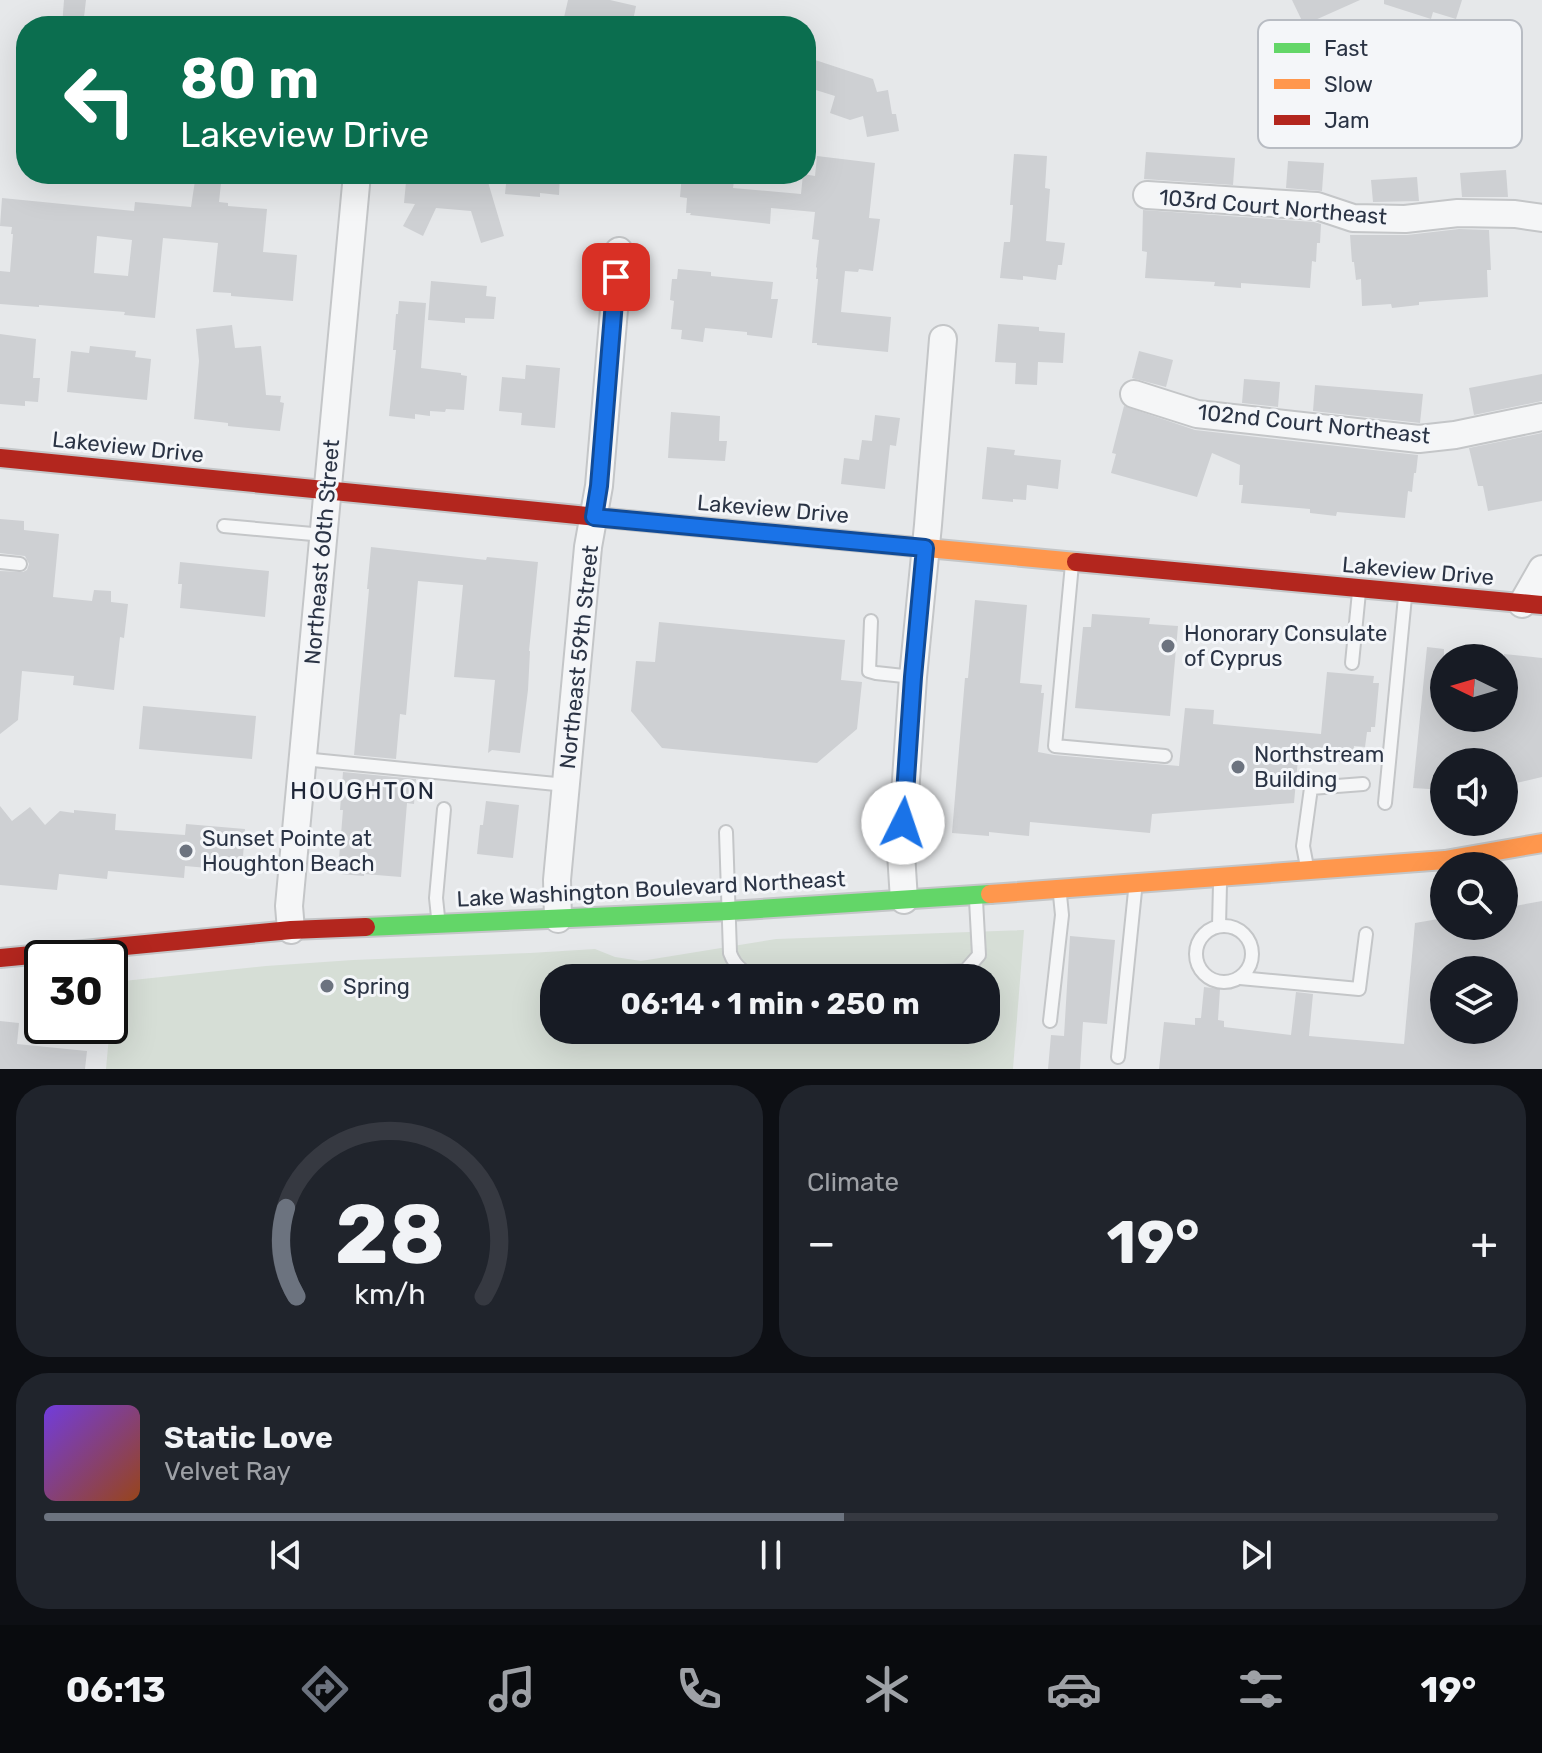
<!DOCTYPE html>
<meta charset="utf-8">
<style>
:root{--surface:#171b24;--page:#20242c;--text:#f1f3f6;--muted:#9ea1a6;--line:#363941;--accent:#6c737f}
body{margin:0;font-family:Rubik,sans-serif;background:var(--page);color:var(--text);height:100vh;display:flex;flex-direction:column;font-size:30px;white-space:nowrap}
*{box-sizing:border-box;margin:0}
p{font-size:26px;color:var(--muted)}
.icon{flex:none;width:44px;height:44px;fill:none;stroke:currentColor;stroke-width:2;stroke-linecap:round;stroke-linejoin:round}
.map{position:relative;height:1069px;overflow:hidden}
.details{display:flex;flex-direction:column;gap:16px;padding:16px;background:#0d0f14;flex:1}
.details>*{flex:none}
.hud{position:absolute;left:16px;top:16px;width:800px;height:168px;border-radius:32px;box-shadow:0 8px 32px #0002;background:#0b6e4f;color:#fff;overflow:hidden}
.needle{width:52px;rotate:275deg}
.controls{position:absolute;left:1430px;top:644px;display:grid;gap:16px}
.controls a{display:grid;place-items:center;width:88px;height:88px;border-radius:50%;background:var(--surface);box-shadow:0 8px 32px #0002;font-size:40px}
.speed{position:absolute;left:24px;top:940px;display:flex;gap:16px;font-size:40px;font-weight:700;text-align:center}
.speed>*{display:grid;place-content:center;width:104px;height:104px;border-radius:50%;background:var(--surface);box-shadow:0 8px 32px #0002;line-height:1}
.speed .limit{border:4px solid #111;border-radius:12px;background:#fff;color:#111}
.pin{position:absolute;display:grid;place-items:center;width:68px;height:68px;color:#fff;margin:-34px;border-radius:16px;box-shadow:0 4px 12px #0006}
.me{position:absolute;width:88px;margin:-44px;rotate:4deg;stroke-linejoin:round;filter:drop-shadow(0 0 6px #0008)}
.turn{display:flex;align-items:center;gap:28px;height:168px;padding:0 32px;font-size:36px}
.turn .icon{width:104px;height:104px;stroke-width:2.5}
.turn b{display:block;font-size:56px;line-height:68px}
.big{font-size:60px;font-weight:700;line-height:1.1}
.details .tile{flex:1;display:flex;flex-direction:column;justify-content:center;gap:12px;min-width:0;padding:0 28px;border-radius:32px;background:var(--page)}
.details .dial{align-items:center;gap:0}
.dial svg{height:208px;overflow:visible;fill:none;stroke:var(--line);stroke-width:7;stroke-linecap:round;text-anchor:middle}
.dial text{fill:var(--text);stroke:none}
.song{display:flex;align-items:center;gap:24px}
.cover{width:96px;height:96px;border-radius:12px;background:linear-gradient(135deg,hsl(260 70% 55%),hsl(20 70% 35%))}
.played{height:8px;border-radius:4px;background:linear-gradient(90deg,var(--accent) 55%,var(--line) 55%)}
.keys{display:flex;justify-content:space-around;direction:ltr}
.heat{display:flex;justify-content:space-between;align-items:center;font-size:44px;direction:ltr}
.details .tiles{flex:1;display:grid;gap:16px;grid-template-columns:1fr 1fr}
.tile:last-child{grid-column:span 2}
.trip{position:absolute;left:540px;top:964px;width:460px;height:80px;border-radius:32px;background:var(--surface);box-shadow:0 8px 32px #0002;font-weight:700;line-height:80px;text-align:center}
.menu{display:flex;height:128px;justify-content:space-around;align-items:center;background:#090b0e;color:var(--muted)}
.menu .icon{width:56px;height:56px}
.menu .active{color:var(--accent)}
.menu b{font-size:36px;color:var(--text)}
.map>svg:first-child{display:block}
.green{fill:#d6ded6;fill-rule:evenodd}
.building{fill:#ced0d3;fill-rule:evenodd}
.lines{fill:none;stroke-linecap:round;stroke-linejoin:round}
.lane-casing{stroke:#c4c6c8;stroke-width:16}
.street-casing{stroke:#c4c6c8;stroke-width:30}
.fast-casing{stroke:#c4c6c8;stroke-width:22}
.slow-casing{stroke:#c4c6c8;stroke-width:22}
.jam-casing{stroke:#c4c6c8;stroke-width:22}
.lane{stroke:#f5f6f7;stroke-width:12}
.street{stroke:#f5f6f7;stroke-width:26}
.fast{stroke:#63d668;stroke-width:18}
.slow{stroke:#ff974d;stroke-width:18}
.jam{stroke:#b3261e;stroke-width:18}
.route-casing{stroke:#114b97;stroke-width:20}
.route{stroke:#1a73e8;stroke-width:14}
.poi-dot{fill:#6c737f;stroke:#f4f6f9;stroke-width:3}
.labels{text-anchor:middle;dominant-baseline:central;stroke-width:6;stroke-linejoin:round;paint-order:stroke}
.street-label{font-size:22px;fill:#2b3445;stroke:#f4f6f9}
.poi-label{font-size:22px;fill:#2b3445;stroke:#f4f6f9;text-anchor:start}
.neighbourhood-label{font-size:24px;letter-spacing:2px;fill:#1d2536;stroke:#f4f6f9}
.key{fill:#f4f6f9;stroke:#b8bcc3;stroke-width:2}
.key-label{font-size:22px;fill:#2b3445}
</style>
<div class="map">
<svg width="1542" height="1069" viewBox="0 0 1542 1069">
<rect width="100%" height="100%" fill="#e6e8ea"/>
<path class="green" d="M1024,930l-11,139h-907l8,-87 152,-16 87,-6 177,-7 65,-4 20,8 26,4 135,-22zM554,978h432v52h-432z"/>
<g class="building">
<path d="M64,0h22l-3,26h-21z"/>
<path d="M568,0h42l26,6 -4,20h-70z"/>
<path d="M1292,0h68l-56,25z"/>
<path d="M1384,0h78l-6,19 -23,-7 -2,7 -47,-15z"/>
<path d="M806,57l67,22 4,13 11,-2 4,24h4l3,17 -32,6 -4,-21 -13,4 -20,-7 5,-17 -29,-9z"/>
<path d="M1146,152l89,6 -2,27 -89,-6z"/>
<path d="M1014,154l33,2 -2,32 5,1 -4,52 19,2 -3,22h-4l-2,15 -33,-4v4l-23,-2 4,-36h6l3,-37h-3z"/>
<path d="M817,156l58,7 -6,55 11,1 -7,52 -14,-2 -1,3 -13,-1 -4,41 50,5 -3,35 -71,-7v-2h-5l6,-64h-2l1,-11 -1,-1 3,-27 -7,-1 3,-27 -44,-4 -1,16 -80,-9 1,-2h-5l1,-15 -7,-1 2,-23h53l-2,14 68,6 2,-20 12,2z"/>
<path d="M1288,161l36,2 -2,28 -36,-3z"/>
<path d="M1506,170l2,27h-46l-2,-24z"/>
<path d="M196,174h26l-3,28 9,1v3l39,3 -4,43 34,3 -4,46 -62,-5v-3l-18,-1 5,-49 -55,-5 -8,80 -31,-3 1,-3 -86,-7v2l-39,-3v-33l10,1 3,-38h-2l1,-7 -12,-1 2,-28 132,13 1,-9 56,5zM97,236l35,4 -4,36 -34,-3z"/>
<path d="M507,174h53l-1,21 -19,-2v4l-35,-3z"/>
<path d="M417,176l71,6 16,54 -23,7 -10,-32 -35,-3 -13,28 -20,-10 12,-22 -11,-1 2,-21 10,1z"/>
<path d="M1417,177l2,24 -46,1 -2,-22z"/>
<path d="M1143,210l171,12 7,2 -1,19h-3l-1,19 -4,-1 -2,27 -69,-5v5l-27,-2 1,-4 -70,-4 2,-26 -5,-1z"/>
<path d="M1459,229l30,1 2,40h-4l1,27 -69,5v3l-27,3 -1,-4 -29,2 -1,-27 -5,1 -2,-18h-2l-2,-27h57z"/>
<path d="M678,269l33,3v4l62,6 -2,17h7l-6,39 -25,-3v-3l-42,-4 -2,14 -22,-3 1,-9 -11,-1 3,-28 -4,-1 2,-21h5z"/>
<path d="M431,281l56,5 -1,10 10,1 -2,22 -29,-1v5l-37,-3z"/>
<path d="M399,301l27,2 -5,65 40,5v2l6,1 -3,34 -18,-1 -1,3 -15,-1v5l-15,-2v5l-26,-3 7,-66h-3l3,-36h2z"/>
<path d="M998,324l41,3v4l26,2 -2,30 -25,-1 -1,23 -22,-1 1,-21 -21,-1z"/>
<path d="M232,325l3,23 26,-2 5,49 15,1 -1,6 4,1 -4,28 -52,-5v-3l-34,-4 5,-58 -3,-32z"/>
<path d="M0,334l36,5 -3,39h7l-2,24 -13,-1v5l-25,-2z"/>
<path d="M90,346l46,5 -1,6 16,2 -4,41 -80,-8 4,-41 18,2z"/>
<path d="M1139,351l34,9 -7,27 -34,-9z"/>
<path d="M526,365l34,3 -5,60 -34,-3 1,-12 -23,-2 3,-34 23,2z"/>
<path d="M1542,374v27l-68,14 -5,-27z"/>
<path d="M1244,379l36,3 -2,25 -36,-4z"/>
<path d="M1315,385l108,9 -3,29 -107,-12z"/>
<path d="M1124,406l71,24 223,25 -2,18h-2l-2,19 -4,-1 -3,27 -68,-6 -1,4 -26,-3v-4l-69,-6 2,-18h-4l1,-20 -28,-12 -15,44 -86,-24 5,-19 -4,-1z"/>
<path d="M671,412l49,4 -1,25h8l-2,20 -57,-3z"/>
<path d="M875,415l25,3 -4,28 -6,-1 -5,44 -44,-5 3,-26 15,2 3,-20 10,1z"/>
<path d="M1542,433v68l-54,10 -5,-25h-5l-9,-38z"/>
<path d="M987,447l28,3 -1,5 47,5 -3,29 -31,-4 -1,15 -13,-1v3l-31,-3z"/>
<path d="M0,519l24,2v9l35,4 -6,63 39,4 2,-11 17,1v11l17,2 -4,34 -4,-1 -6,53 -41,-5 1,-9 -52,-5 -4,49 -18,14v-163l23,1 4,-2 2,-6 -4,-8 -25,-3z"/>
<path d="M371,547l115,13 1,-3 51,5 -9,89h1l-2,39 -8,63 -28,-3 -4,3 7,-73 -41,-3 9,-92 -45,-4 -12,134 -6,-1 -4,45 -42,-4 15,-166h-2z"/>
<path d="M180,562l89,9 -4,46 -85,-9 2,-24h-4z"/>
<path d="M975,600l52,5 -7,78 22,2 -1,8h3l-6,59 16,3 125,11 6,-58 29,2 -1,14 108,10 6,-62 47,4 -1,7h6l-4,44h-4v5h-4l-2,15 -11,-1 -1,10 -11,-1 -1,7 -43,-3 -4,44 -142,11 -2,19 -120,-11 -1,14 -40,-4v4l-37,-3 13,-155h3z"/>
<path d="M1092,614l58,4 -1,6 29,2 -8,90 -95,-8 8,-81h8z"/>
<path d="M659,622l186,18 -4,40 21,2 -5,47 -40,34 -155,-15 -31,-37 5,-50 19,1z"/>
<path d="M1427,647l17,2v69h60v-64l38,4v119l-38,9v-24h-60v28l-31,-2z"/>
<path d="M143,706l113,10 -4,43 -113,-10z"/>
<path d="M343,772l73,7 -2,25 -7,-1 -6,74 -37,-3v2l-24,-2v-3h-2l5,-61h-3z"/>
<path d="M486,801l33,4 -6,53 -36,-4 3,-29h3z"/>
<path d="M0,806l12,15 18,-14 15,18 15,-14 14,2v-3l42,4 -1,16 70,5 1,-11 59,5 -3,42 -57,-5 -1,12 -76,-7 -1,8 -48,-5 -2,16 -57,-5z"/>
<path d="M1542,901v168h-383l5,-47 31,3v-7h6l3,-31 16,2 -2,31 6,1v6l67,8 5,-43 17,2 -4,42 95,8 11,-121 29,-5v8h60v-18zM1444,970h60v60h-60z"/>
<path d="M1070,936l45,4 -8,84 -24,-2 -3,47h-32l3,-34 13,1z"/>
<path d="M0,1021l19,2 -2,21 70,7 -2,18h-85z"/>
</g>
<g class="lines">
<g class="lane-casing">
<g id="lane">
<path d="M224,526l100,9"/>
<path d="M0,562l20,2"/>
<path d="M1072,564l-17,182 110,10"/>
<path d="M871,621l-2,50 7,2 37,4"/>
<path d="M1352,663l7,-71"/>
<path d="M303,759l263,26"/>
<path d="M1385,803l20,-206"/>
<path d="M726,832l4,121c5,14 17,23 32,25"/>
<path d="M1307,867l-4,-21 8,-58 52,-4"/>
<path d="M438,917l-2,-19 8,-89"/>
<circle cx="1224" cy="954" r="28"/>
<path d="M1219,926l1,-42"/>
<path d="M809,978l156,-7 14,-16 -3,-55"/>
<path d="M1240,978l119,11 7,-55"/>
<path d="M1050,1021l12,-106 -2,-20"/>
<path d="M1118,1057l17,-166"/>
</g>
</g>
<g class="street-casing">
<g id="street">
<path d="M1147,195l170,11 36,12 52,1 53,-6 57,1 27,4"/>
<path d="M1134,394l63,20 222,25 36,-4 87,-18"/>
<path d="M1522,604l20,-35"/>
<path d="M904,900l-3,-47 12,-176 15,-152 15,-186"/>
<path d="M558,919l-1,-39 31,-333 11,-61 20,-235"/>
<path d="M291,930l-2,-24 68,-732"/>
</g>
</g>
<g class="fast-casing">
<path id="fast" d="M366,927l363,-16 261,-17"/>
</g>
<g class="slow-casing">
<g id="slow">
<path d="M638,521l438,41"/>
<path d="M990,894l455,-34 97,-17"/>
</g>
</g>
<g class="jam-casing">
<g id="jam">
<path d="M0,458l638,63"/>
<path d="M1076,562l466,43"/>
<path d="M0,958l291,-28 75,-3"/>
</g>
</g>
<use href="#lane" class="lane"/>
<use href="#street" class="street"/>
<use href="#fast" class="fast"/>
<use href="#slow" class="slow"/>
<use href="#jam" class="jam"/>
</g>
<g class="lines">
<g class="route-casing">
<path id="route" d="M616,277l-17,209 -5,31 331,31 -12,129 -10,146"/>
</g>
<use href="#route" class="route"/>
</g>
<g class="poi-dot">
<circle cx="1168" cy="646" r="8"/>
<circle cx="1238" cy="767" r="8"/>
<circle cx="186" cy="851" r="8"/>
<circle cx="327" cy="986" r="8"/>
</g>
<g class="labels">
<g class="street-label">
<text transform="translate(1273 207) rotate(5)">103rd Court Northeast</text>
<text transform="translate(1314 424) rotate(6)">102nd Court Northeast</text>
<text transform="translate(128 447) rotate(6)">Lakeview Drive</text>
<text transform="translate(773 509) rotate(5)">Lakeview Drive</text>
<text transform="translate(322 552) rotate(-85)">Northeast 60th Street</text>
<text transform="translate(1418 571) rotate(5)">Lakeview Drive</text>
<text transform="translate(579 657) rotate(-84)">Northeast 59th Street</text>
<text transform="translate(651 889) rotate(-3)">Lake Washington Boulevard Northeast</text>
</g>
<g class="poi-label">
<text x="1184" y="633">Honorary Consulate<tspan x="1184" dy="25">of Cyprus</tspan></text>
<text x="1254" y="754">Northstream<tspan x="1254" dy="25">Building</tspan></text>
<text x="202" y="838">Sunset Pointe at<tspan x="202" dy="25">Houghton Beach</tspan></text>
<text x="343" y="986">Spring</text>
</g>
<g class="neighbourhood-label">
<text x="363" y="791">HOUGHTON</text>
</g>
</g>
<rect x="1258" y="20" width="264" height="128" rx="12" class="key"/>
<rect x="1274" y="43" width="36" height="10" fill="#63d668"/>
<rect x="1274" y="79" width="36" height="10" fill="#ff974d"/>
<rect x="1274" y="115" width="36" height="10" fill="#b3261e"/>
<g class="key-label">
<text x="1324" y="56">Fast</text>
<text x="1324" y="92">Slow</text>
<text x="1324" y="128">Jam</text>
</g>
</svg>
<div class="controls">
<a><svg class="needle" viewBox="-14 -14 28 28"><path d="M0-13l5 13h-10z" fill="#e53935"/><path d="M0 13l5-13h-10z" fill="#9ea1a6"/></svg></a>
<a><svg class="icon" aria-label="sound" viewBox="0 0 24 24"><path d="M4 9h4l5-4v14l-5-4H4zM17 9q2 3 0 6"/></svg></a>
<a><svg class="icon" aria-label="search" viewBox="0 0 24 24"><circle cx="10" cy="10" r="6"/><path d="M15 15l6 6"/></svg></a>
<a><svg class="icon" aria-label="layers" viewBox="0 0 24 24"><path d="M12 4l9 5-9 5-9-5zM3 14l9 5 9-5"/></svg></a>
</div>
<div class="speed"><div class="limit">30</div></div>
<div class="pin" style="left:616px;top:277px;background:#d93025"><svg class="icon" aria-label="arrive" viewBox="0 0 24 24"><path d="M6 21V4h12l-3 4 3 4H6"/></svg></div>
<svg class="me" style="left:903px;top:823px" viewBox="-20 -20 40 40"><circle r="19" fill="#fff"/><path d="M0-13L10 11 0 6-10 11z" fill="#1a73e8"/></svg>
<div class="trip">06:14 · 1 min · 250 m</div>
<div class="hud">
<div class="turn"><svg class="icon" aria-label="left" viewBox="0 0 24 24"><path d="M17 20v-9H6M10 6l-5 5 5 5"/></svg><div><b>80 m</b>Lakeview Drive</div></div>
</div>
</div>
<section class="details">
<div class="tiles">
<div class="tile dial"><svg viewBox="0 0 100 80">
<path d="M14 69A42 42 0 1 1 86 69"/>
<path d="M14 69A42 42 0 0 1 10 35" stroke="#6c737f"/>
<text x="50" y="56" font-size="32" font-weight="700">28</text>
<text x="50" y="72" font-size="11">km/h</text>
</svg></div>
<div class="tile"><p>Climate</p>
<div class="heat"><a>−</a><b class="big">19°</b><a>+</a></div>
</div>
<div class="tile">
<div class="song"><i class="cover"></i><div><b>Static Love</b><p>Velvet Ray</p></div></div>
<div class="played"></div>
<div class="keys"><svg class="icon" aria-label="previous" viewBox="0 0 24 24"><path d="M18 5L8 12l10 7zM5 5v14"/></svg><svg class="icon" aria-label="pause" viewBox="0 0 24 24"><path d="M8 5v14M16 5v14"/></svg><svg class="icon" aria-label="next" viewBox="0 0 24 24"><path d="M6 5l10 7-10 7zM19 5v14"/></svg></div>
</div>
</div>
</section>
<nav class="menu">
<b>06:13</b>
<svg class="icon active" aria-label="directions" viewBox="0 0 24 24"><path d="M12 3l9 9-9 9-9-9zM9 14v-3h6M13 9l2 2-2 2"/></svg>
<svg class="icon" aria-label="music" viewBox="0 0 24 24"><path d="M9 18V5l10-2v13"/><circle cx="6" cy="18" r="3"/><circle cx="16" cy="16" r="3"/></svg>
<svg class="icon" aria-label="phone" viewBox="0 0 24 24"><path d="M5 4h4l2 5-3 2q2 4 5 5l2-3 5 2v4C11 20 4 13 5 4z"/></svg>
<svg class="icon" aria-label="climate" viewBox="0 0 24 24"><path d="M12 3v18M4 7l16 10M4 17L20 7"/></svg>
<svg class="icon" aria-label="car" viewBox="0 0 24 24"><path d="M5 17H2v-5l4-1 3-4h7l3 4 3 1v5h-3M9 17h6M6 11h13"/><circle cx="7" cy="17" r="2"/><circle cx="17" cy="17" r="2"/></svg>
<svg class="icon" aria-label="filters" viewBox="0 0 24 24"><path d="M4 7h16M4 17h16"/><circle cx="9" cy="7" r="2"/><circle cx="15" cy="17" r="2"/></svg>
<b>19°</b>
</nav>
